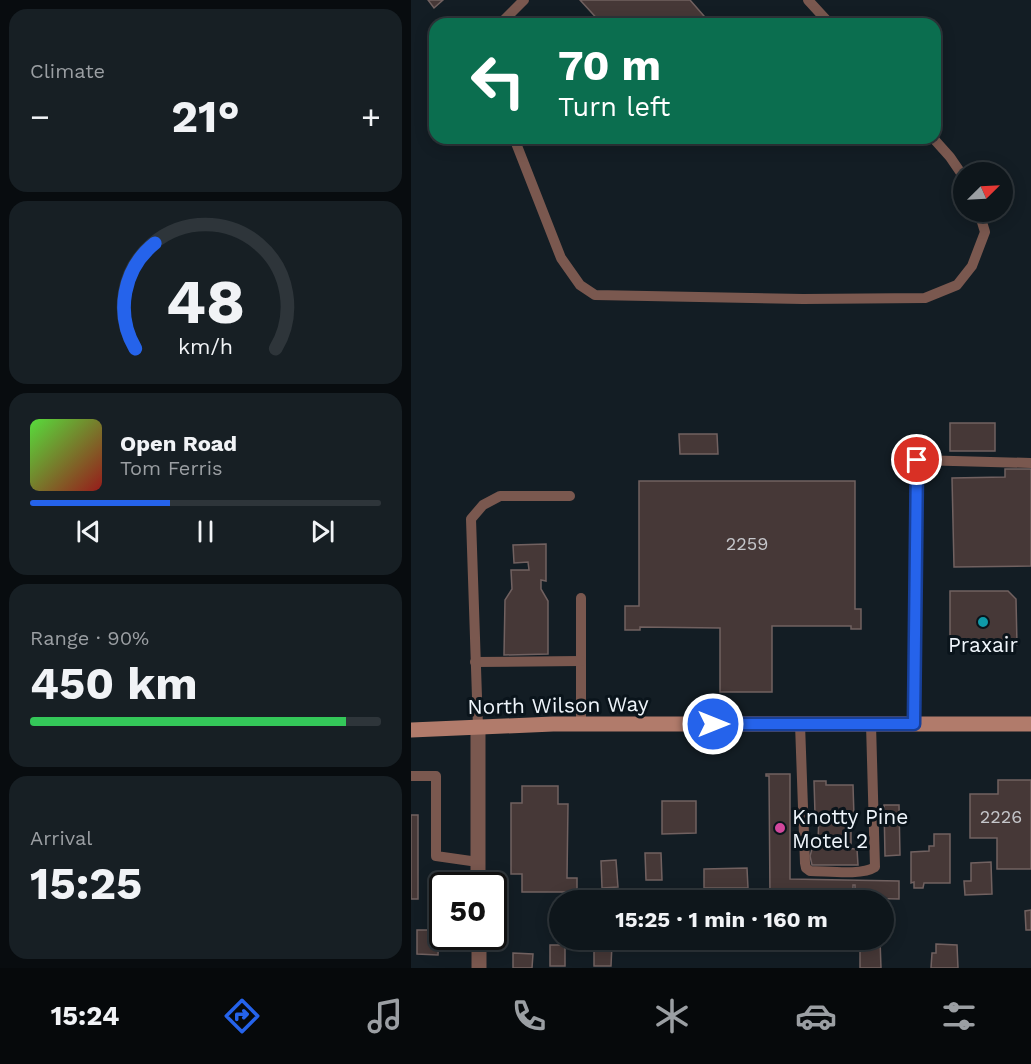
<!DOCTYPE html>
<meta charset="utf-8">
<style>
:root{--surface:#0e161b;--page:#171f24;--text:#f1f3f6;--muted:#9b9fa3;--line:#2e353a;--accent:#2563eb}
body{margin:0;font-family:"Work Sans",sans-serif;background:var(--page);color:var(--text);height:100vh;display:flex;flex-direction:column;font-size:22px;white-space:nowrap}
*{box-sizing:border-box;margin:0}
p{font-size:20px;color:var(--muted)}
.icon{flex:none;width:33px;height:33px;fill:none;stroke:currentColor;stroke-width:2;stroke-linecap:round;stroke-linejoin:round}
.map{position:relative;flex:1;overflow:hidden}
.side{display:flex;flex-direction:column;gap:9px;padding:9px;background:#080c0f;width:411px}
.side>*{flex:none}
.banner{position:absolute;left:18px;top:18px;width:512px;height:126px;border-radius:18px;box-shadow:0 3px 15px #0003,0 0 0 2px var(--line);background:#0b6e4f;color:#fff;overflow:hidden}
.needle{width:39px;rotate:66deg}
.controls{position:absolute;left:542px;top:162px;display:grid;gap:12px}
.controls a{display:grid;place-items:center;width:60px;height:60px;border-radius:50%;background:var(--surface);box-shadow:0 3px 15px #0003,0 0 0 2px var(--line);font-size:30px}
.speed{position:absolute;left:18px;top:872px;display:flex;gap:12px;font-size:30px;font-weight:700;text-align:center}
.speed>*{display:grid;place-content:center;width:78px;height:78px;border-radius:50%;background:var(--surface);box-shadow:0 3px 15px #0003,0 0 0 2px var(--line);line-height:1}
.speed .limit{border:3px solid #111;border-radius:9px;background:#fff;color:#111}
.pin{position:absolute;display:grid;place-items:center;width:51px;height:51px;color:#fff;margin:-26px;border:3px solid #fff;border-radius:50%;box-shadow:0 2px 6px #0007}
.me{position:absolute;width:66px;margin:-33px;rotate:90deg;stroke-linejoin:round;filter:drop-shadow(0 0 4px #0008)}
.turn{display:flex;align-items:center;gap:21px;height:126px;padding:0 30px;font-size:27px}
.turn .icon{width:78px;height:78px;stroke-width:2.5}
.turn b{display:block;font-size:42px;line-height:51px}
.big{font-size:45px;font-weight:700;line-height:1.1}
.side .widget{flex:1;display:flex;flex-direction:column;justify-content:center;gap:9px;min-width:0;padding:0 21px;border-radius:18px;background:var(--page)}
.side .dial{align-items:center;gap:0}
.dial svg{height:156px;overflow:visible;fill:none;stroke:var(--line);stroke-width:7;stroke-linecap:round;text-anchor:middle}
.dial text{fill:var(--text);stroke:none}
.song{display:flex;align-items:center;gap:18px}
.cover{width:72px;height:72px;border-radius:9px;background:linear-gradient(135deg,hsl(110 70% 55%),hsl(0 70% 35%))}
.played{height:6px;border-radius:3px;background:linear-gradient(90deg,var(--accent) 40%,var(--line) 40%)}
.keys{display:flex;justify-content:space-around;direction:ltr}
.heat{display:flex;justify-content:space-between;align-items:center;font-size:33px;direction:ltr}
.charge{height:9px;border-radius:4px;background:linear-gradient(90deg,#34c759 90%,var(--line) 0)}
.trip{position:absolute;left:138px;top:890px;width:345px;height:60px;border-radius:30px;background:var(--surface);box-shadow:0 3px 15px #0003,0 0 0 2px var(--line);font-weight:700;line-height:60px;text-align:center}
.dock{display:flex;height:96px;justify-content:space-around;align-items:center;background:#06090b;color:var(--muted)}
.dock .icon{width:42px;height:42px}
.dock .active{color:var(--accent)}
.dock b{font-size:27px;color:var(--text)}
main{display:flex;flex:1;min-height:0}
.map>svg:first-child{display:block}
.building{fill:#463837;stroke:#716160;stroke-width:1.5}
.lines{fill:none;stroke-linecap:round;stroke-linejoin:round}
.service{stroke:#7a584f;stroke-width:10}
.minor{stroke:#7a584f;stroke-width:15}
.secondary{stroke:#b17b6b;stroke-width:15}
.route-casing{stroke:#184099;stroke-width:15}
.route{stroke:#2563eb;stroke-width:10}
.culture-dot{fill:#0f9aa8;stroke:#0a141b;stroke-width:2}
.hotel-dot{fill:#d1479c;stroke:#0a141b;stroke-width:2}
.labels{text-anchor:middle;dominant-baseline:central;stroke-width:6;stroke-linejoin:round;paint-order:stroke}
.number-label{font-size:18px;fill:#c5c6ca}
.poi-label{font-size:21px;fill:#eff5fb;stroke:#0a141b}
.street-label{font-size:21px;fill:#eff5fb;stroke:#0a141b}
</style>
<main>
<section class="side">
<div class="widget"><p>Climate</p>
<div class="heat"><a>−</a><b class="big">21°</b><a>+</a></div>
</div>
<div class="widget dial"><svg viewBox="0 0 100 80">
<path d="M14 69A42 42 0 1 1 86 69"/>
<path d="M14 69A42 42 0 0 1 24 15" stroke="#2563eb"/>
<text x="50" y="56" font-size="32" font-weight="700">48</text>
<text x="50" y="72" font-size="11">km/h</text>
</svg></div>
<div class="widget">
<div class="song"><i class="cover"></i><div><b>Open Road</b><p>Tom Ferris</p></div></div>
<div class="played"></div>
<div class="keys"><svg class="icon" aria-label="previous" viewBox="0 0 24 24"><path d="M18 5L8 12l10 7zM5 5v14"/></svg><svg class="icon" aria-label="pause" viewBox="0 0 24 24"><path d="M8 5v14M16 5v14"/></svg><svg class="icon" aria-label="next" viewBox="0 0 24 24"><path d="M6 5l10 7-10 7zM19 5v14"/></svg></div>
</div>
<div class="widget"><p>Range · 90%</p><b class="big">450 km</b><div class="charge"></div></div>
<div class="widget"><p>Arrival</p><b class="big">15:25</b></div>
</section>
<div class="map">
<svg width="620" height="968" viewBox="0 0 620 968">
<rect width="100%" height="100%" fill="#131d24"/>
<g class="building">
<path d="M17,0h15l-9,8z"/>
<path d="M169,0h110l21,24h-109z"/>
<rect x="539" y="423" width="45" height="28"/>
<path d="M268,434h38l1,20h-38z"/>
<path d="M594,469h26v97l-77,1 -2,-89 53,-1z"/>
<path d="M228,481h216v128h6v20h-10v-3h-79v66h-52v-64l-80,-1v3h-15v-24h14z"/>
<path d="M135,544v37l-5,-1v9l7,12v53l-44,1 1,-55 7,-11 -1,-19h18l-1,-8 -14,1 -1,-18z"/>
<path d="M539,591h58l8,8 1,46h-67z"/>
<path d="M355,774h24v105l109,2v18l-44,-1v-13h-2v13l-83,-1 -1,-121h-3z"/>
<path d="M587,780h33v89h-34v-31h-27v-44h28z"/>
<path d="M403,781h12v4h27l1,32h-3v27h-18l1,4 23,1 1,16h-46l-2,-9 2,-7 -1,-8h7l1,-26 -4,-1z"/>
<path d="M111,786h36v18h10l-1,74h10v14h-55v-18h-11v-71h11z"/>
<path d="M251,801h34v32l-34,1z"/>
<path d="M473,805h15l1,50 -15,1z"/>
<rect x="0" y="815" width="7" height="84"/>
<path d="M523,834h16v49h-26l-1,5h-9v-6l-3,1v-31l18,-1v-5h5z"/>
<path d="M234,853h16l1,27h-16z"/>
<path d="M205,860l2,27 -16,1 -1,-27z"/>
<path d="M580,862l1,32 -27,1 -1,-14h7v-18z"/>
<path d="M336,868l1,20h-44v-19z"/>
<path d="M620,910v20h-5l-1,-19z"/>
<path d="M6,930h22l-1,25 -21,-1z"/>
<path d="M449,939h20l1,29h-21z"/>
<path d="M183,944h18l-1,22h-17z"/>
<path d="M525,944l21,1 1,23h-27l1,-15h4z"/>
<rect x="139" y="945" width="15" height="21"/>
<path d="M102,953l20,1 -1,14h-19z"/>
</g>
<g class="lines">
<g class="service">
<path d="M397,0l22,24"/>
<path d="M89,24l24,-24"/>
<path d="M103,138l47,120 19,27 15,10 208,4 122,-1 32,-13 15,-19 13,-34 -6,-20"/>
<path d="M522,138l17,19 13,19"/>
<path d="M170,598v126"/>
<path d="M64,662l106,-1"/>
<path d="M389,724l5,139 1,5 4,3c17,0 51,5 65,-4l-4,-143"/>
<path d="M503,724l3,-264 114,3"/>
<path d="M67,727l-7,-208 12,-14 17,-9h70"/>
<path d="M0,776h25v80l42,6"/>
</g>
<g class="minor">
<path d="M67,727v158"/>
<path d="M68,936v32"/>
</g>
<path class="secondary" d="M0,730l142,-6h478"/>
</g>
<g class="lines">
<g class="route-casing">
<path id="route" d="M302,724h201l3,-264"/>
</g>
<use href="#route" class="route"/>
</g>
<circle class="culture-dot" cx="572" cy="622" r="6"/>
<circle class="hotel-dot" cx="369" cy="828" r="6"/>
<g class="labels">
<g class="number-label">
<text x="336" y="543">2259</text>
<text x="590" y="816">2226</text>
</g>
<g class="poi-label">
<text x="572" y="644">Praxair</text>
<text x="381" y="816" text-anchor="start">Knotty Pine<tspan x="381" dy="24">Motel 2</tspan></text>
</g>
<g class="street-label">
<text transform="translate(147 705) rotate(-1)">North Wilson Way</text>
</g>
</g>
</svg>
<div class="controls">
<a><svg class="needle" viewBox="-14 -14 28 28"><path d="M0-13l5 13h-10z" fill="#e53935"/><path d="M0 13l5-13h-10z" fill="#9b9fa3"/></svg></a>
</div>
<div class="speed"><div class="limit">50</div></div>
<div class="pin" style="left:506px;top:460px;background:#d93025"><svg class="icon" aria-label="arrive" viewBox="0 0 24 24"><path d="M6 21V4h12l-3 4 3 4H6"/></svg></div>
<svg class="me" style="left:302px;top:724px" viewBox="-20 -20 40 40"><circle r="17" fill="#2563eb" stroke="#fff" stroke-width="3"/><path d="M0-11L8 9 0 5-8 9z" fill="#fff"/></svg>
<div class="trip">15:25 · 1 min · 160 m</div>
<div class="banner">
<div class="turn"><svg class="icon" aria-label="left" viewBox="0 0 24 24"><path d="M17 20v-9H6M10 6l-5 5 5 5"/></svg><div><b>70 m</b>Turn left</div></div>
</div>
</div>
</main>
<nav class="dock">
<b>15:24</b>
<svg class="icon active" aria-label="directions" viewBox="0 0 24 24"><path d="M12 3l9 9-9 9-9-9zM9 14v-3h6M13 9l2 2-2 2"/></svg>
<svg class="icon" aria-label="music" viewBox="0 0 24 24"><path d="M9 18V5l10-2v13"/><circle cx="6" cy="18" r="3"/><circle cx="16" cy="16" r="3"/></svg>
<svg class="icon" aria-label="phone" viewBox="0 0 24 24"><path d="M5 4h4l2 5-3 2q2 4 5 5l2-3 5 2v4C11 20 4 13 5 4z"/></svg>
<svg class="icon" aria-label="climate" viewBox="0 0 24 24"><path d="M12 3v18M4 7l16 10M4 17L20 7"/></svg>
<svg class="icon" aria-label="car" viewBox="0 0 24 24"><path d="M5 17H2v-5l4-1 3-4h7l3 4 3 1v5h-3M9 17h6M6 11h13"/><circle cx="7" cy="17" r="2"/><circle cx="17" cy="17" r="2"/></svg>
<svg class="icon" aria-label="filters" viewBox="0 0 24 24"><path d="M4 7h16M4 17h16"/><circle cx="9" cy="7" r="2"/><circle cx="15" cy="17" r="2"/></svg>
</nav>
